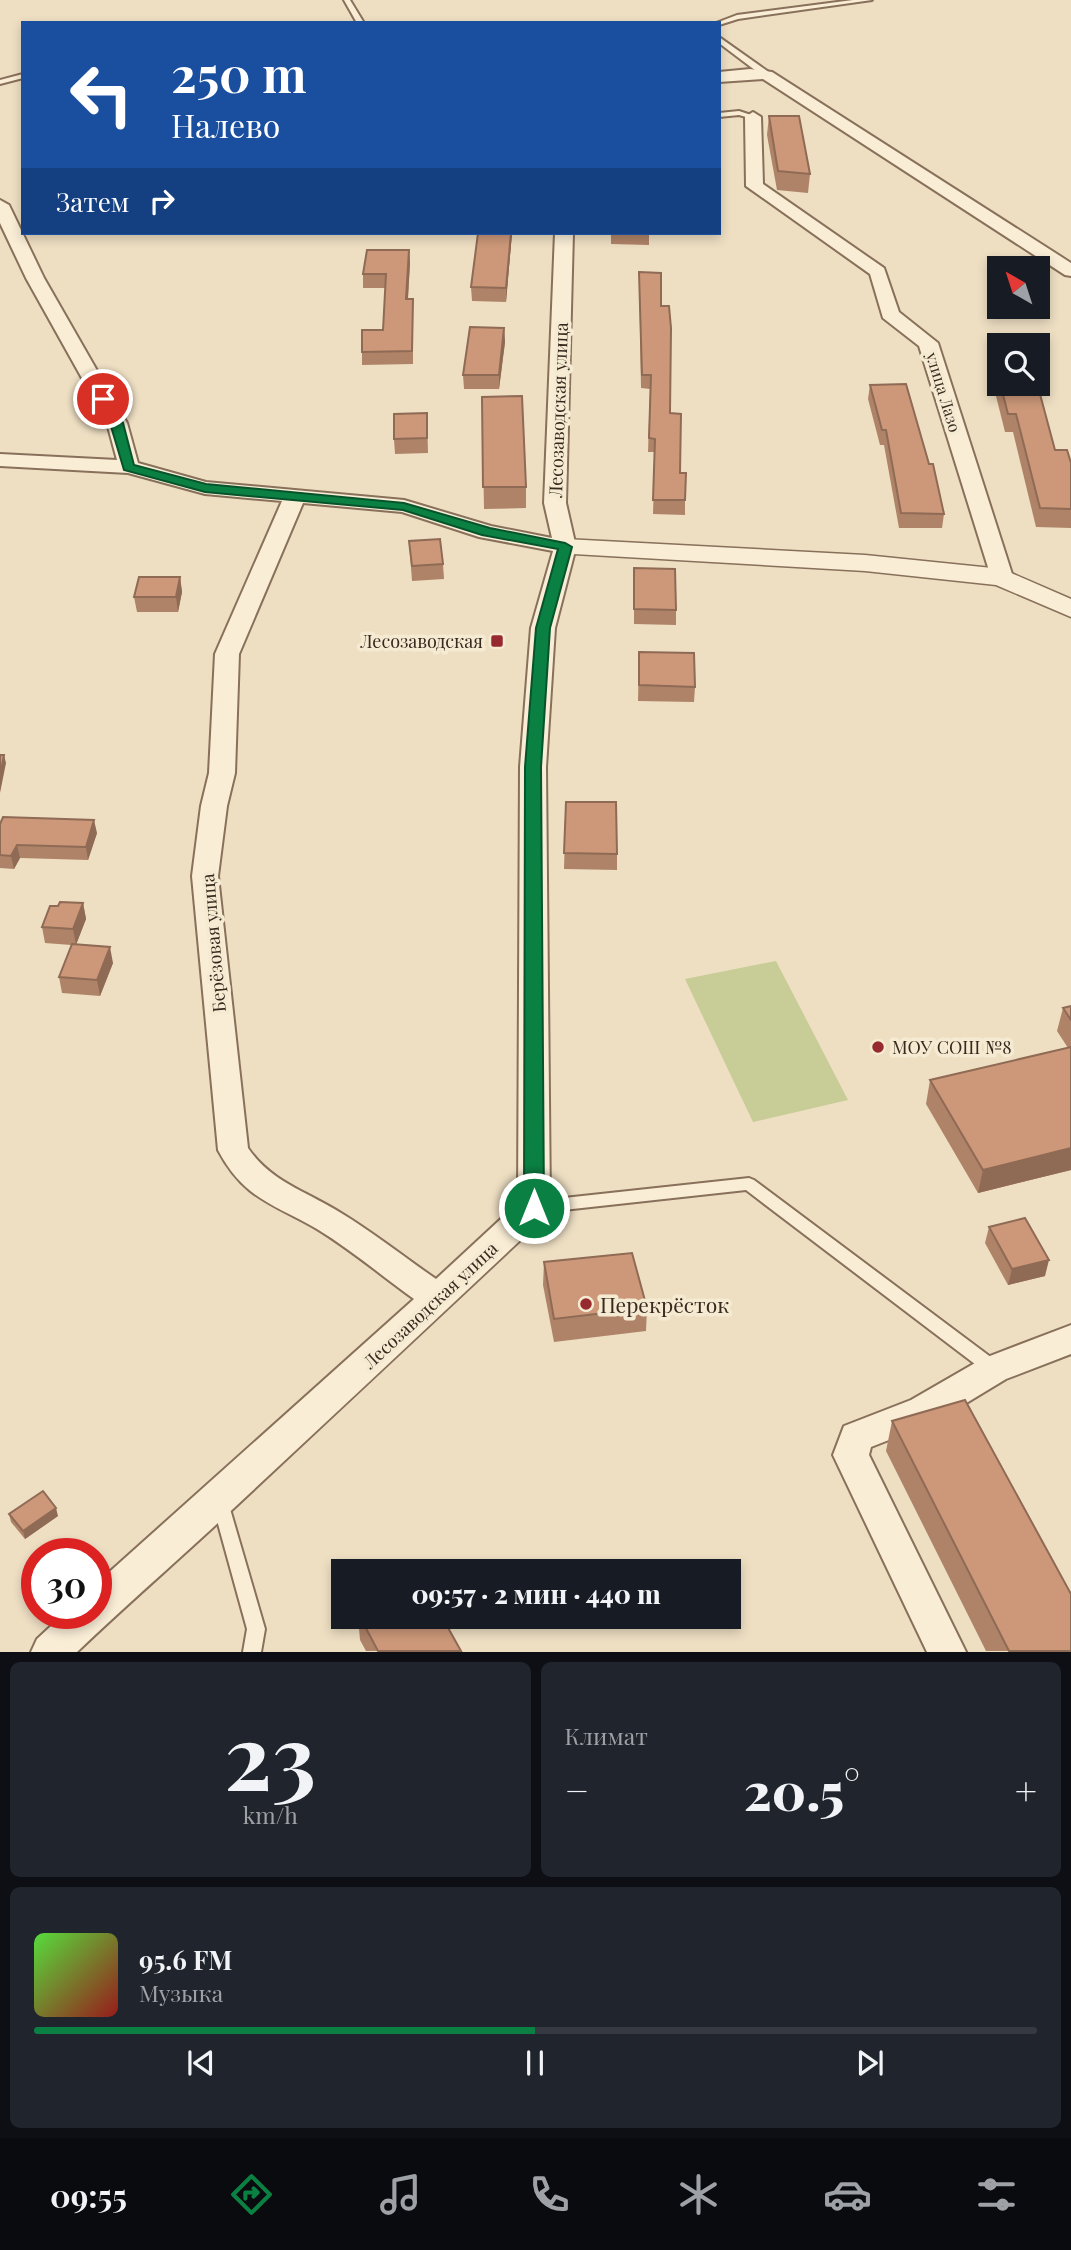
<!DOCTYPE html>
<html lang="ru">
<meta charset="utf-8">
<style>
:root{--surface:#171b24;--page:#20242c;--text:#f1f3f6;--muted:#9ea1a6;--line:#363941;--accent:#0b8043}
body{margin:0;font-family:"Playfair Display",serif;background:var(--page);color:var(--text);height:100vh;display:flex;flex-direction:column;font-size:26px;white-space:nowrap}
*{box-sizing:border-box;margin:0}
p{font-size:23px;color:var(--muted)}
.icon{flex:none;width:38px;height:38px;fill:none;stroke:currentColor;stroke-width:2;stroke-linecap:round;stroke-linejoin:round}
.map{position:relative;height:1652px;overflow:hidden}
.side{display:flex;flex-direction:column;gap:10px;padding:10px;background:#0d0f14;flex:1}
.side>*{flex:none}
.hud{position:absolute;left:21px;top:21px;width:700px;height:214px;border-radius:0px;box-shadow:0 4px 10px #0003;background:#1a4fa0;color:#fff;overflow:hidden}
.needle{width:46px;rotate:321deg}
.fabs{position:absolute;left:987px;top:256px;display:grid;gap:14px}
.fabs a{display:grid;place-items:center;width:63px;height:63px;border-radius:0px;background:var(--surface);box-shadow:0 4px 10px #0003;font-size:35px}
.speed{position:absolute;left:21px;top:1538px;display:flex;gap:14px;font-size:35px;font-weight:700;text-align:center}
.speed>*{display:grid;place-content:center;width:91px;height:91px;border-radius:50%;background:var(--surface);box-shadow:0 4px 10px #0003;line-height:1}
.speed .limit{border:10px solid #d22;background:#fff;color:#111}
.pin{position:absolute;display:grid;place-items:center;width:60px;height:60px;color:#fff;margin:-30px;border:4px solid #fff;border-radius:50%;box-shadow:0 2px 7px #0007}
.me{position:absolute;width:77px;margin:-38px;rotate:0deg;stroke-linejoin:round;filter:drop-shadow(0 0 5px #0008)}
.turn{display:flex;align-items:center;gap:24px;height:147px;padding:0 35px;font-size:32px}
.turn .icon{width:91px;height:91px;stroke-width:2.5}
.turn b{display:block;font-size:49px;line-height:60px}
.then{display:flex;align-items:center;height:66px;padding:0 35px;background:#0003;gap:14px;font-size:26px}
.big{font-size:52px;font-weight:800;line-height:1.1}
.side .tile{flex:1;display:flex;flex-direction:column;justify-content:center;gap:10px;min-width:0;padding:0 24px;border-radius:10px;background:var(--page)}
.side .dial{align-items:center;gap:0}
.dial b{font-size:91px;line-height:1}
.song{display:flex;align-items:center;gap:21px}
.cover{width:84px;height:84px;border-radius:10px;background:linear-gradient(135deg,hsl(110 70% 55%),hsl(0 70% 35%))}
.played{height:7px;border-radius:4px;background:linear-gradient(90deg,var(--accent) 50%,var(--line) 50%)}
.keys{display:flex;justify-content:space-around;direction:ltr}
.heat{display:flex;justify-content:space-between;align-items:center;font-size:38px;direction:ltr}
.side .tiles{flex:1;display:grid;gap:10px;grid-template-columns:1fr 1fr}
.tile:last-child{grid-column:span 2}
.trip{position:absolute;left:331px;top:1559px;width:410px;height:70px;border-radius:0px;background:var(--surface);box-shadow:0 4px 10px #0003;font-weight:800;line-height:70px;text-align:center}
.tab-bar{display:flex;height:112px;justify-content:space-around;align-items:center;background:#090b0e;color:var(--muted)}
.tab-bar .icon{width:49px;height:49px}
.tab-bar .on{color:var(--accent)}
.tab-bar b{font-size:32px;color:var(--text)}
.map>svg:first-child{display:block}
.green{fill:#c8cc97}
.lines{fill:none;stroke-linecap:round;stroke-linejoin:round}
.service-casing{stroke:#88705a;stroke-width:4}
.minor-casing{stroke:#88705a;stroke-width:4}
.tertiary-casing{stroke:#88705a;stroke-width:3}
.service{fill:#f9edd6;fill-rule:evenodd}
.minor{fill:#f9edd6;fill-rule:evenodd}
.tertiary{fill:#f9edd6;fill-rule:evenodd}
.wall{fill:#af8368}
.shaded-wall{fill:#8f6a55}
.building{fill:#cc9879;stroke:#8f6a55;stroke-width:2}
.route{fill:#0b8043;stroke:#07532c;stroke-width:2}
.poi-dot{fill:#972a2f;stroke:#f5ead2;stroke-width:2.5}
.labels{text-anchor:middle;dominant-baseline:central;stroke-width:7;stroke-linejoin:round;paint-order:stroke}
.far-street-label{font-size:16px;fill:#38291e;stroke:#f5ead2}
.street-label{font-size:18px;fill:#38291e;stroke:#f5ead2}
.poi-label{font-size:18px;fill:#38291e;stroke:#f5ead2;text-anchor:end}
.near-poi-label{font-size:21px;fill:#38291e;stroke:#f5ead2;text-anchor:start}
</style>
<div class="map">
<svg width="1071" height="1652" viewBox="0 0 1071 1652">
<rect width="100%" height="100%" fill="#eedfc3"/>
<path class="green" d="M776,961l72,139 -95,22 -68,-143z"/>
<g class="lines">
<g class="service-casing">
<g id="service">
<path d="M344,0h6l14,23h-7z"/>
<path d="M853,0h19l-134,19 -19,6v-2h-3l21,-8z"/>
<path d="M719,37l51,36v4h-6l-45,-34z"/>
<path d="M23,74v4l-23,6v-4z"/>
<path d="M739,111l18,6 -4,2 -14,-4 -20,2v-4z"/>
<path d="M749,1178l5,2 246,184 2,5 -2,5 -6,2 -6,-2 -242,-184 -210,23 -5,-2 -2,-4 2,-4 5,-2z"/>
<path d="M220,1494l6,3 2,5 37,127 -4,23h-18l4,-23 -35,-127 2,-5z"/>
</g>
</g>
<g class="minor-casing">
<g id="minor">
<path d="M750,69l22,3 299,191v13l-6,-1 -302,-196 -44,3v-10z"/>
<path d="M753,112l8,5 2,67 121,84 15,44 39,31 75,234 -3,5h-16l-3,-5 -72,-231 -36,-28 -13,-44 -124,-88 -1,-69z"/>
<path d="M0,200l9,5 35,73 83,145 11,40 68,19 198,18 87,26 61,12 -8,-35 11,-270h18l-7,270 10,44 -21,81 -9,139 4,441 -5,9c-103,97 -207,194 -311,291 -52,49 -106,95 -157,144h-46l6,-13 27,-25h32v-30l318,-285c-32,-23 -64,-50 -97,-70 -45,-26 -73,-30 -99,-79l-26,-274 9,-70 8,-33 6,-119 67,-153 -77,-7 -77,-21 -128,-7v-12l117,6 -10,-37 -81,-145 -26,-55zM303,503l99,9 77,25 74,14 -22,77 -11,139 -2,436 -82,76c-32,-22 -62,-46 -95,-66 -33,-21 -70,-31 -93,-65l-30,-272 9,-70 8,-33 4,-119z"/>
<path d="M1071,1325v29l-65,25 -71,43 -64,25 -2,8 97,197h-39l-94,-197 11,-29 67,-26 71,-41z"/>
</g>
</g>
<g class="tertiary-casing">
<path id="tertiary" d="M565,539l300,16 137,14 69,30v18l-75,-32 -131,-14 -309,-18 -4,-6 4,-6z"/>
</g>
<use href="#service" class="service"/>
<use href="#minor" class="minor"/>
<use href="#tertiary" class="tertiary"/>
</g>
<g class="wall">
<path d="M769,116l41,58 -2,19 -31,-3 -10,-55z"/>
<path d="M512,233l-6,69 -34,-1 -1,-14z"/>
<path d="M611,233h38v12l-38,-1z"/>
<path d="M409,250l1,13 -2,36 5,13v52l-51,1v-13l21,-22 2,-42h-22v-14z"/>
<path d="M639,272l22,34 9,107 15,87v15l-32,-1 2,-62h-7l2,-63 -9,-1z"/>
<path d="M504,328l1,14 -6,47h-35l-1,-14z"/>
<path d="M996,366h3v17h38l18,67 16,13v65l-35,-1 -23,-95h-8l-12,-48z"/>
<path d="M870,385l74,129 -2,14h-43l-15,-83h-4l-12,-46z"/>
<path d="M482,397l44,90v21l-42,1z"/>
<path d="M427,413l1,40 -33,1 -1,-15z"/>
<path d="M409,541l34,23 1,15 -32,2z"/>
<path d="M634,569l42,41v15l-42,-1z"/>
<path d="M180,577l2,15 -4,20h-41l-3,-15z"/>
<path d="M639,652l56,35 -1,15 -56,-1z"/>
<path d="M566,802l51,52v16l-53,-1z"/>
<path d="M0,824l97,9 -9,27 -68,-2 -6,11 -14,-1z"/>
<path d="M83,903l3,16 -10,25 37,19 -13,33 -38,-3 -3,-16 12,-32 -26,-2 -3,-16 16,-21z"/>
<path d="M1071,1006v164l-93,23 -52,-89 4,-24 138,-32 -11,-17 6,-23z"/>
<path d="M989,1227l56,49 -37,9 -23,-42z"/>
<path d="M544,1262l103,46 -1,23 -92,11 -11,-57z"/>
<path d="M892,1421l179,230h-85l-100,-200z"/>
<path d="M9,1514l49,2 -33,23 -14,-17z"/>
<path d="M358,1617h84l19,34h-95l-6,-11z"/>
</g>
<g class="shaded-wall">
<path d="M511,233h1l-6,69v-14z"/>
<path d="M409,250l1,13 -3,49 -1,-13z"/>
<path d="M504,328l1,14 -6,47v-14z"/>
<path d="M180,577l2,15 -4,20 -2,-15z"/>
<path d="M4,755l2,8 -6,30v-17z"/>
<path d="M94,820l3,13 -9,27 -2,-13z"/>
<path d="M17,845l3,13 -6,11 -3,-13z"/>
<path d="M83,903l3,16 -10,26 -3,-16z"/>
<path d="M110,947l3,16 -13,33 -3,-16z"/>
<path d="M1071,1148v22l-93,23 5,-23z"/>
<path d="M1049,1260l-4,16 -37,9 4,-16z"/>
<path d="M56,1508l2,8 -33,23 -2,-8z"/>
</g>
<g class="building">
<path d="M769,116h30l11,58 -32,-3z"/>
<path d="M478,233h33l-5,55 -35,-1z"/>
<path d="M367,250h42l-3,49h7l-1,52 -50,1v-22h21l3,-56h-23z"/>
<path d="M639,272l22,1v33h8l2,22 -1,85 11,1 -1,59h6l-1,27h-32l2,-61 -6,-1 2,-63h-9z"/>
<path d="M470,327l34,1 -5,47h-36z"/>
<path d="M996,366h3v14z"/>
<path d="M1000,383h37l18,67h12l4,13v46l-31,-1 -24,-94h-8z"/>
<path d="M906,384l23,80h4l11,50 -43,-1 -15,-83h-4l-12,-45z"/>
<path d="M522,396l4,91h-43l-1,-90z"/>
<path d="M427,413v25l-33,1v-25z"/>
<path d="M440,539l3,25 -31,2 -3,-25z"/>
<path d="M634,568l41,1 1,41 -42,-1z"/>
<path d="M139,577h41l-4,20h-42z"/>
<path d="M639,652l55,1 1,34 -56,-2z"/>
<path d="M0,755h4l-4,21z"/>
<path d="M566,802h50l1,52 -53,-1z"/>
<path d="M3,817l91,3 -8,27 -69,-2 -6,11 -11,-1v-31z"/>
<path d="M60,902l23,1 -10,26 -31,-2 8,-21h8z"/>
<path d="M72,944l38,3 -13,33 -38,-3z"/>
<path d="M1071,1006v14l-8,-12z"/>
<path d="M1071,1047v101l-88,22 -53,-90z"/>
<path d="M1025,1218l24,42 -37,9 -23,-42z"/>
<path d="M632,1253l15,55 -93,11 -10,-57z"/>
<path d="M965,1400l106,194v57h-62l-117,-230z"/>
<path d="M43,1491l13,17 -33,23 -14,-17z"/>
<path d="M360,1617h82l19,34h-83z"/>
</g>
<path class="route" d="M103,395l4,1 16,27 11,42 72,19 198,19 86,25 75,15 7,4 -22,81 -9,139 3,441 -3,5 -7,2 -7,-2 -3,-5 1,-441 11,-139 22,-79 -76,-14 -79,-25 -198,-18 -81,-22 -14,-47 -13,-24z"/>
<g class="poi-dot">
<rect x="490" y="634" width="14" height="14" rx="3.5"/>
<circle cx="878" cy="1047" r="7"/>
<circle cx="586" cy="1304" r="7"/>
</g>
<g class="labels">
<g class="far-street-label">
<text transform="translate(944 392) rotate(73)">улица Лазо</text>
</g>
<g class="street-label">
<text transform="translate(558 410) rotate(-88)">Лесозаводская улица</text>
<text transform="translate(213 943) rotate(-95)">Берёзовая улица</text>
<text transform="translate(430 1305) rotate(-43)">Лесозаводская улица</text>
</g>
<g class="poi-label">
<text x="483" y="641">Лесозаводская</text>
<text x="892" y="1047" text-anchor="start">МОУ СОШ №8</text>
</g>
<g class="near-poi-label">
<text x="600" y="1304">Перекрёсток</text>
</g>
</g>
</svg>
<div class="fabs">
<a><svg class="needle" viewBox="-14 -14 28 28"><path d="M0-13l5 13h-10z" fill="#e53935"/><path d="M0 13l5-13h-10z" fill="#9ea1a6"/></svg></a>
<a><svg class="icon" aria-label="search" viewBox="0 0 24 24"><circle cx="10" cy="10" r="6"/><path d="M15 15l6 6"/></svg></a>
</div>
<div class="speed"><div class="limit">30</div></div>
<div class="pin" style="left:103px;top:399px;background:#d93025"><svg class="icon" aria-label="arrive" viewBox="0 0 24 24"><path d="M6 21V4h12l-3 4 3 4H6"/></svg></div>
<svg class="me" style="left:534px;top:1208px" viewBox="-20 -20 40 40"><circle r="17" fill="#0b8043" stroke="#fff" stroke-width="3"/><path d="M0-11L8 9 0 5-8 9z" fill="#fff"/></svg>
<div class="trip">09:57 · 2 мин · 440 m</div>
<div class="hud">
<div class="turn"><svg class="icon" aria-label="left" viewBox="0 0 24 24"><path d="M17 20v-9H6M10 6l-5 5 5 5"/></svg><div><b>250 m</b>Налево</div></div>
<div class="then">Затем<svg class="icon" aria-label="right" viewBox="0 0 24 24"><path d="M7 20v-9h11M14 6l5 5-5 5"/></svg></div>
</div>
</div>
<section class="side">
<div class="tiles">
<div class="tile dial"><b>23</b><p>km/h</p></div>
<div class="tile"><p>Климат</p>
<div class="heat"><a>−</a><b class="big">20.5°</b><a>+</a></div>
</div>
<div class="tile">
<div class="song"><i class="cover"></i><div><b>95.6 FM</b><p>Музыка</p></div></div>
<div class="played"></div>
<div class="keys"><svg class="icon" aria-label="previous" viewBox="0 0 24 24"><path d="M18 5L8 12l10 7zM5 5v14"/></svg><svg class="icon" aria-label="pause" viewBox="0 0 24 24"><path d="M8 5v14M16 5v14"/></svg><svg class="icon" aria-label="next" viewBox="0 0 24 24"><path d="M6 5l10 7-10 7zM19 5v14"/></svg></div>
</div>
</div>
</section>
<nav class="tab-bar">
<b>09:55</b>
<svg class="icon on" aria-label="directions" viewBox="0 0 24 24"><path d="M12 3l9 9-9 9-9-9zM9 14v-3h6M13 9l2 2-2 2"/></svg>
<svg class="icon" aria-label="music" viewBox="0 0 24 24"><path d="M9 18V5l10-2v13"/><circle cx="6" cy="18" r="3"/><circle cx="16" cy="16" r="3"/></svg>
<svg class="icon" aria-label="phone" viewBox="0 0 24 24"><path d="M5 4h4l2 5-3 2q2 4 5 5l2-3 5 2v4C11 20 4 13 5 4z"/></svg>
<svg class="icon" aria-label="climate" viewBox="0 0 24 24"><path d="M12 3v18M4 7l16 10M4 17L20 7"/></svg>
<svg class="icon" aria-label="car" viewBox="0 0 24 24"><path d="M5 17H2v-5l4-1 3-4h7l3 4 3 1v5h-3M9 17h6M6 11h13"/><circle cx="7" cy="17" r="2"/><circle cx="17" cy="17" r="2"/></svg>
<svg class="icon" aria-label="filters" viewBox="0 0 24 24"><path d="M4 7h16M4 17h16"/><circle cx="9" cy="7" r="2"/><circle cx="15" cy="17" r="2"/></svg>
</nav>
